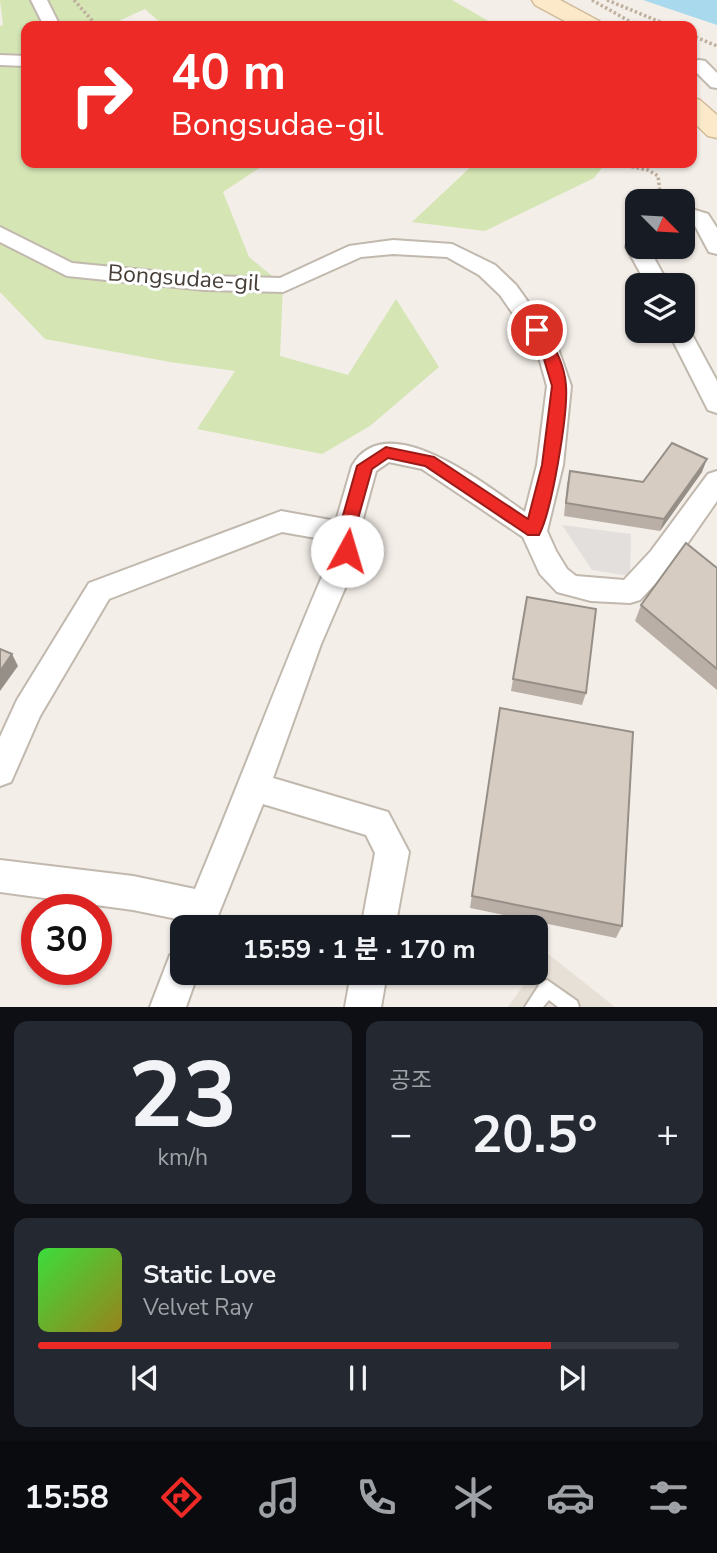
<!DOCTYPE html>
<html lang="ko">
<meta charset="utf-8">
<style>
:root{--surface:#171b24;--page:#242831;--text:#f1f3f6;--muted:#9ea1a6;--line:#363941;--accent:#ed2a25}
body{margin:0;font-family:"Nunito Sans","Noto Sans KR",sans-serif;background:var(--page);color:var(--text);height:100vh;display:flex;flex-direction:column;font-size:26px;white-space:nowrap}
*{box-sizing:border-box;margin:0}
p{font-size:23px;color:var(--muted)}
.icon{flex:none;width:38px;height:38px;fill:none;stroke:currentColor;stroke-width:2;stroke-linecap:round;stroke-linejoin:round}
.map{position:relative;height:1007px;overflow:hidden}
.panel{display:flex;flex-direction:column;gap:14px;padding:14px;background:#0d0f14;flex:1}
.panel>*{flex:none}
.guide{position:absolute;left:21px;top:21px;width:676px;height:147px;border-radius:14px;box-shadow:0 2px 5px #0004;background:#ed2a25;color:#fff;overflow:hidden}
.needle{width:46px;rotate:114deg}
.buttons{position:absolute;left:625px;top:189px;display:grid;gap:14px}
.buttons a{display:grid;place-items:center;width:70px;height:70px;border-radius:14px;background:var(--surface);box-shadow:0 2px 5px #0004;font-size:35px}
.speed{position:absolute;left:21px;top:894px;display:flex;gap:14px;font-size:35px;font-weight:700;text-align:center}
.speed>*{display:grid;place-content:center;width:91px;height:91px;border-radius:50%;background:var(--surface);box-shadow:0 2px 5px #0004;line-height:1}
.speed .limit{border:10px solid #d22;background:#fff;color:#111}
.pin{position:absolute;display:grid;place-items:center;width:60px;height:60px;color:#fff;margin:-30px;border:4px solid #fff;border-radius:50%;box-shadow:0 2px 7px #0007}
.me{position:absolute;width:77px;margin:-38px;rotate:6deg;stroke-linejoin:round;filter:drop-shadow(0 0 5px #0008)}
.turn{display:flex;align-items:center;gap:24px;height:147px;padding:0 35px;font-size:32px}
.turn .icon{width:91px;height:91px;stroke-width:2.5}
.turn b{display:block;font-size:49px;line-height:60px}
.big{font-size:52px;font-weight:700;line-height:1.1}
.panel .widget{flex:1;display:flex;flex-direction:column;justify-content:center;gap:10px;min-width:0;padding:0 24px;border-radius:14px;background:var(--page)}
.panel .dial{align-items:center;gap:0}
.dial b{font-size:91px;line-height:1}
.song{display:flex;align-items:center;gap:21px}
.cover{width:84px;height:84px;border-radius:10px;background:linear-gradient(135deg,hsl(120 70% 55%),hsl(50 70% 35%))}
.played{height:7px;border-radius:4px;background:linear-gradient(90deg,var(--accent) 80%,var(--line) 80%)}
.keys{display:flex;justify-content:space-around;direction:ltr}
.heat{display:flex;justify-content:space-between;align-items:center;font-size:38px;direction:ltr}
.panel .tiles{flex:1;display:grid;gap:14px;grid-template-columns:1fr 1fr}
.widget:last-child{grid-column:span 2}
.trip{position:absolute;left:170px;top:915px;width:378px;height:70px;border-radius:14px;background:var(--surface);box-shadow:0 2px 5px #0004;font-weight:700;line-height:70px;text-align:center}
.dock{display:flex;height:112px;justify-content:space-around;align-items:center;background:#090b0e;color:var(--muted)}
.dock .icon{width:49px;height:49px}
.dock .selected{color:var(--accent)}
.dock b{font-size:32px;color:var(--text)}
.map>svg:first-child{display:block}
.residential{fill:#e7e0d7}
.green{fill:#d5e5b4}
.parking{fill:#e2dfdd}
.water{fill:#a8d9ec}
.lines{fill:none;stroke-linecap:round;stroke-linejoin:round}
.lane-casing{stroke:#c1b8ae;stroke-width:4}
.street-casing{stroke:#c1b8ae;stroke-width:4}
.secondary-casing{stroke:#d0bb9a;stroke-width:3}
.path{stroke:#bfaf9d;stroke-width:3.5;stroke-dasharray:2.5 2.5;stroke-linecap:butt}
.lane{fill:#fff;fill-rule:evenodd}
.street{fill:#fff;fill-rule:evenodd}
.secondary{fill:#fbe9ca;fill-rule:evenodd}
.wall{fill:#b9afa6}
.shaded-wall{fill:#968f87}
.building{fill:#d7ccc1;stroke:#968f87;stroke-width:2}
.route{fill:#ed2a25;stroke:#9a1b18;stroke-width:2}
.labels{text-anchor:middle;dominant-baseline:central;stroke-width:6;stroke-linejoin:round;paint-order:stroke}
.street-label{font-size:23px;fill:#463e37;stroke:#fff}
</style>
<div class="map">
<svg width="717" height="1007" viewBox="0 0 717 1007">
<rect width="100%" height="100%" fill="#f3eee8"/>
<path class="residential" d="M547,953l68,54h-107l24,-34h4v-5z"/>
<g class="green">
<path d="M0,0h452l45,26h-333l-19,-17 -37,17h-82v137h241l-44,29 26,65 34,28 -3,71 68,19 48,-76 43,68 -69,59 -48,28 -125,-25 38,-58 -65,-9 -125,-23 -45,-47v-266l3,-1z"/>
<path d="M475,163h131l-12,15 -109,53 -73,-9z"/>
</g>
<path class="parking" d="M562,525l69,9 -1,42 -38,-6z"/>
<path class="water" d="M643,0h74v25z"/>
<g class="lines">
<g class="lane-casing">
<path id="lane" d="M547,980l30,21 2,6h-21l-9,-7 -6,7h-18l16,-25z"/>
</g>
<g class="street-casing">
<g id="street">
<path d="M31,0h16l13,26h-16z"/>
<path d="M0,55l26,1v10l-26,-1z"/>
<path d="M699,60l6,1 12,12v15l-6,-1 -20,-20 2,-6z"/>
<path d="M682,206l26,8 9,14v26l-8,-2 -16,-30 -11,-3z"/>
<path d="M0,227l72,36 133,13 75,2 69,-32 44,-6 59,4 43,21 21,20 39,55 16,46 -8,79 -16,66 9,20 11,18 9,7 48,4 27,-29 57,-77 9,-3v30l-46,66 -31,33 -10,3 -39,-2 -34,-9 -17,-18 -17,-37 -101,-68 -33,-7 -13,9 -17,62 2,18 -40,93 -48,134 115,34 21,40 -14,76h-34l14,-75 -9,-18 -103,-31 -50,124h-31v8l-3,-8 3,-8 -49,-10 -133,-18v-32l133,16 62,13c47,-112 89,-226 138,-338v-10l-51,-9 -173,67 -69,117 -29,66 -11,4v-49l17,-37 72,-117 192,-72 55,10 16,-55c35,-62 137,22 173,46l12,-47 10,-79 -11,-39 -36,-52 -21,-20 -32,-18 -54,-3 -32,3 -78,35 -78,-2 -138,-14 -67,-34z"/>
<path d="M637,233v14h11l21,38h-22l-21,-38 4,-13z"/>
<path d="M682,324l8,7 27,50v32l-9,-3 -40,-79h14z"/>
<path d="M182,949v24h16l-12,34h-36l20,-52z"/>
<path d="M351,973h36l-6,34h-36z"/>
</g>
</g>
<g class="secondary-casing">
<g id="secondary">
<path d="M532,0h28l39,21 4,5h-29l-39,-21z"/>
<path d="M691,97l9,3 17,15v23l-9,-2 -17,-16z"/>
</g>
</g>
<g class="path">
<path d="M74,0l23,26"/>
<path d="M592,0l46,26"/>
<path d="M607,0l63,26"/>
<path d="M691,35l26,11"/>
<path d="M612,163l36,7 10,6 3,25"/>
</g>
<use href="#lane" class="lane"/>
<use href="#street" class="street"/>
<use href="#secondary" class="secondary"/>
</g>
<g class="wall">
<path d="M570,471l73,11 59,-10 -42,59 -96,-15 3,-32z"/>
<path d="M717,568v122l-82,-69 6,-16z"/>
<path d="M527,597l59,96 -4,12 -71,-14z"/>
<path d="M500,708l122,218 -6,12 -146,-30z"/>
</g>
<g class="shaded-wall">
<path d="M707,459l-5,13 -42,59 4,-12z"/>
<path d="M12,654l6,12 -18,25v-20z"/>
</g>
<g class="building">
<path d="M672,443l35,16 -43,60 -98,-16 4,-32 73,11z"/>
<path d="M686,543l31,25v101l-76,-64z"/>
<path d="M527,597l69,12 -10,84 -73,-14z"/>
<path d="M0,649l12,5 -12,17z"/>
<path d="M500,708l133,24 -11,194 -150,-30z"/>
</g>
<path class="route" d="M537,325l5,2c11,16 23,39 24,59 2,28 -14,125 -27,149h-11l-103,-69 -37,-8 -16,11 -18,64 1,18 -2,5h-12l-3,-23 19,-67 29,-19 48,10 94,62 14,-54 10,-79 -12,-40 -10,-16z"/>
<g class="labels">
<g class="street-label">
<text transform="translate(184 278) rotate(4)">Bongsudae-gil</text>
</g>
</g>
</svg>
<div class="buttons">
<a><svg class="needle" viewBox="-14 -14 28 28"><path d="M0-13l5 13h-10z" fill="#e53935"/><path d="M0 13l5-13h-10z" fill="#9ea1a6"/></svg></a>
<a><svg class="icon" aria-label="layers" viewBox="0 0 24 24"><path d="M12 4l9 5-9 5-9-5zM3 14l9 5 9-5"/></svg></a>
</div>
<div class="speed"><div class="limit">30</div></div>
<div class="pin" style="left:537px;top:330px;background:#d93025"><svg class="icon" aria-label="arrive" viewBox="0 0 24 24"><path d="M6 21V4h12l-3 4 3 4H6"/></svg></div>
<svg class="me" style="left:347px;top:551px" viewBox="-20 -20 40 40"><circle r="19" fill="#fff"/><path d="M0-13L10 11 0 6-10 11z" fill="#ed2a25"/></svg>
<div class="trip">15:59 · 1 분 · 170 m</div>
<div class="guide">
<div class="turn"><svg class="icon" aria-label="right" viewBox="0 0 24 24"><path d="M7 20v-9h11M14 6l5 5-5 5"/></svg><div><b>40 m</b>Bongsudae-gil</div></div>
</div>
</div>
<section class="panel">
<div class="tiles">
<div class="widget dial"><b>23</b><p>km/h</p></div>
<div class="widget"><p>공조</p>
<div class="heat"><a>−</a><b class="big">20.5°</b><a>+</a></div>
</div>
<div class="widget">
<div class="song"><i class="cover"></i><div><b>Static Love</b><p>Velvet Ray</p></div></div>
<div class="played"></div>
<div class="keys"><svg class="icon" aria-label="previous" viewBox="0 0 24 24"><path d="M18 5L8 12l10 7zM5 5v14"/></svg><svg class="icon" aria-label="pause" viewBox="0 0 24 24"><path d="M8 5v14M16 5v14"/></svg><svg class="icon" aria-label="next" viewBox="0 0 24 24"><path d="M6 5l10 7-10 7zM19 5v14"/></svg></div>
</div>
</div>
</section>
<nav class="dock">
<b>15:58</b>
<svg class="icon selected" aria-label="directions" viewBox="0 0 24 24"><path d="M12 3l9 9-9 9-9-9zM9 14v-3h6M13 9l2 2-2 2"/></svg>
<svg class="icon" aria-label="music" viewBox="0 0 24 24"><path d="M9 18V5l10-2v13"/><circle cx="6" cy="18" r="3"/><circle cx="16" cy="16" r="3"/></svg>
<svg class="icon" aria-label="phone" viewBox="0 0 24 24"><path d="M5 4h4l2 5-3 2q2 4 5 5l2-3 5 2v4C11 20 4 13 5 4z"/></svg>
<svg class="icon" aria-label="climate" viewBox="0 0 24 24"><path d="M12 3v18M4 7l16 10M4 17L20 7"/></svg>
<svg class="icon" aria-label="car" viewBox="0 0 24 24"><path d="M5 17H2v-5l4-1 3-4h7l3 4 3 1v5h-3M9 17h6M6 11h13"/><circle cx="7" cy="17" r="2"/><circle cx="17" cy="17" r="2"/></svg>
<svg class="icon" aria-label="filters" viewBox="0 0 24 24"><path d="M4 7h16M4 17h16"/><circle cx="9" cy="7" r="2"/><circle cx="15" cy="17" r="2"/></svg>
</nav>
